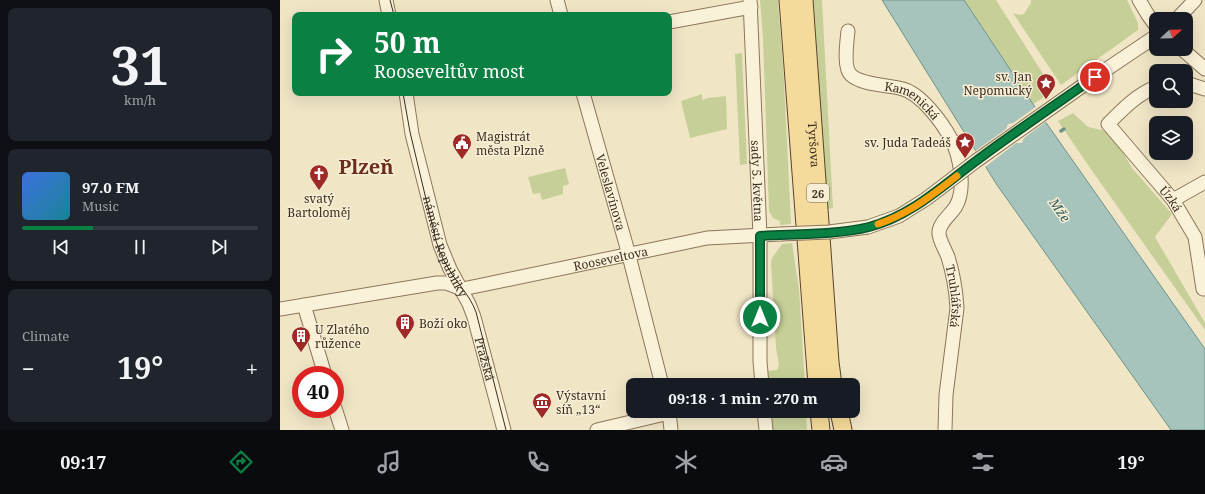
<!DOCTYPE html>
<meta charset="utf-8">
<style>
:root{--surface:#171b24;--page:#20242c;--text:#f1f3f6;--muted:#9ea1a6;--line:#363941;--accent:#0b8043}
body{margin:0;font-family:"Noto Serif",serif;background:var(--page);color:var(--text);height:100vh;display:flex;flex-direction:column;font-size:15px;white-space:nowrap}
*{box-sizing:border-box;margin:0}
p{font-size:13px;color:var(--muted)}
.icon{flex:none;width:22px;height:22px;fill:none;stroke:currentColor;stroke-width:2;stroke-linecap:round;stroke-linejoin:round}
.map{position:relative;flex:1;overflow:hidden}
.drawer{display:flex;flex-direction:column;gap:8px;padding:8px;background:#0d0f14;width:280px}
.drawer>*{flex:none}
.top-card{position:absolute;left:12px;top:12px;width:380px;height:84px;border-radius:8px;box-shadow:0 4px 16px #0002;background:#0b8043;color:#fff;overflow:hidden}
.needle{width:26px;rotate:68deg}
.controls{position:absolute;left:869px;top:12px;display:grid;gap:8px}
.controls a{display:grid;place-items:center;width:44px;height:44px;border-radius:8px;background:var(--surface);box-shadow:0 4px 16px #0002;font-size:20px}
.speed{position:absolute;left:12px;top:366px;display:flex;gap:8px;font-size:20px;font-weight:700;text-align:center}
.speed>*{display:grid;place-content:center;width:52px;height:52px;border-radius:50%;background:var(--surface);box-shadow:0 4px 16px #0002;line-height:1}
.speed .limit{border:6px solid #d22;background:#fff;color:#111}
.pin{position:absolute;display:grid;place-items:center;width:34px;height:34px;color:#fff;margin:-17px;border:2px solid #fff;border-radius:50%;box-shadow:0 1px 4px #0007}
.me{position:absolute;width:44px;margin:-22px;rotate:0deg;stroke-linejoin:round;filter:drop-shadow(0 0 3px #0008)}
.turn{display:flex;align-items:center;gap:14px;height:84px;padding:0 16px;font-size:18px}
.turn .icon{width:52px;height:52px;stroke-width:2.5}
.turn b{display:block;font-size:28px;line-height:34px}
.big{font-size:30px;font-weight:700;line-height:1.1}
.drawer .card{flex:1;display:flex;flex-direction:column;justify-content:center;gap:6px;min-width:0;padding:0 14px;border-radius:8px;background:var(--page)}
.drawer .dial{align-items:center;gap:0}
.dial b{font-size:52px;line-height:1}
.song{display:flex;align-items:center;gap:12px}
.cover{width:48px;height:48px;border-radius:6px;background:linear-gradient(135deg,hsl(220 70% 55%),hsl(190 70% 35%))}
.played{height:4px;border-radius:2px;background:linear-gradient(90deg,var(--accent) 30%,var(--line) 30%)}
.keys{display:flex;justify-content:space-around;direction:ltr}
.heat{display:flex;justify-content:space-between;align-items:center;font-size:22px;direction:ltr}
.trip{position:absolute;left:346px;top:378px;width:234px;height:40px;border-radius:8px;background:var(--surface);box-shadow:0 4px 16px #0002;font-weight:700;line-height:40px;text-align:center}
.dock{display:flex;height:64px;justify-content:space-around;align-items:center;background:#090b0e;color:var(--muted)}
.dock .icon{width:28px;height:28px}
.dock .active{color:var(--accent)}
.dock b{font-size:18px;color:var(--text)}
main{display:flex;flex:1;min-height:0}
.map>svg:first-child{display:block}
.green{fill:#c7cf98}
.water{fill:#a7c4bc;stroke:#6c938a}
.pier{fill:#f0e5c5}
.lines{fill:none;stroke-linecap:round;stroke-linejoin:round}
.stream{stroke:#6c938a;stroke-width:3.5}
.minor-casing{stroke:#8c765a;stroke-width:15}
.major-casing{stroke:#5a442e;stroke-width:19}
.minor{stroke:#faf1d9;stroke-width:13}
.major{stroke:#f5db9b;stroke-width:17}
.tram{stroke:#3c2d1e;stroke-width:1}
.minor-bridge-casing{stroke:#8c765a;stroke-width:15;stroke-linecap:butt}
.minor-bridge{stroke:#faf1d9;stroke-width:13}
.route-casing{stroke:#07532c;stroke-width:10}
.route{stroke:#0b8043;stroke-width:7}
.slow{stroke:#f59e0b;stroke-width:7}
.labels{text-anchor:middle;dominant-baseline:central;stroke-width:3;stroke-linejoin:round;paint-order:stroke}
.shield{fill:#f7eed5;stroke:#746755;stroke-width:1}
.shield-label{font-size:11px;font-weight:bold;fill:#3c2d1e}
.poi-label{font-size:12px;fill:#3c2d1e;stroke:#f7eed5;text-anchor:start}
.street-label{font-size:12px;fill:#3c2d1e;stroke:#f7eed5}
.water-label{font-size:13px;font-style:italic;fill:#2d5c5a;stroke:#f7eed5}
.town-label{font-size:20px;font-weight:bold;fill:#6b2e1b;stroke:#f7eed5}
</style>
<main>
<section class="drawer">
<div class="card dial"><b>31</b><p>km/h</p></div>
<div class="card">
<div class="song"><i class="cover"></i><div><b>97.0 FM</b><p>Music</p></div></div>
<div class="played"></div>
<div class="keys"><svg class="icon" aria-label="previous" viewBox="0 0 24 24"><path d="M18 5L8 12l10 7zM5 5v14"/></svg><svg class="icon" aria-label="pause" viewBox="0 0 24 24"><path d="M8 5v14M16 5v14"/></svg><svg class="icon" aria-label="next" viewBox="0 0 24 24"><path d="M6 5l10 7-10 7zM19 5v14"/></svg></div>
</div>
<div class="card"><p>Climate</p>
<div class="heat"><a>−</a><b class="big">19°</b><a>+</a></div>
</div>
</section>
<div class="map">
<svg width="925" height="430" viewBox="0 0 925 430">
<rect width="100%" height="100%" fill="#f0e5c5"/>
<g class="green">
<path d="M480,0h18l6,81 7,143 -11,1v-4l-7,-3 -4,-7 -6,-172z"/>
<path d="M529,0h13l11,208 -13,2z"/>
<path d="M684,0h32l51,80 -4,18 -10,6z"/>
<path d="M751,0h96l11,23v7l-77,55 -48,-72 6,2 5,-1 7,-11z"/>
<path d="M462,53l5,111 -7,1 -5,-111z"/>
<path d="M422,94v6l6,-2 18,-2 1,33 -37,9 -9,-37z"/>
<path d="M793,113l15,14 23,5 21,36 40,46 -17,23 50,86v7l-110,-155 -37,-54z"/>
<path d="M285,168l4,16 -6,2v8l-21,6 -2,-7 -7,1 -5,-17z"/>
<path d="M512,243l7,47 6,95h-36l-1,-14 9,-1 2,-5 -3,-17 -5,-85 1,-5 10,-14z"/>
<path d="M491,411h35l1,19h-35z"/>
</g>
<path class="water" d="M602,0h82l69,104 172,245v81h-34l-174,-245z"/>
<path class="pier" d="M757,106l10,15 -23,17 -2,5h-6l-32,25 -10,-16 32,-23 2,-5 5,-1z"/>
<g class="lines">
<path class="stream" d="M781,131l3,-2"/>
<g class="minor-casing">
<g id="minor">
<path d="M106,0l3,15"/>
<path d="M277,0l4,15"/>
<path id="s1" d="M470,0l10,236v125l2,24"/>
<path d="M859,0l9,15 8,11"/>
<path d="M897,19l18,-19"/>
<path d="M389,22l82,-15"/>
<path id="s2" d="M568,31c-1,10 -5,37 3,44 10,10 39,10 52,14 18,5 39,33 48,50 9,16 15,50 5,67 -5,9 -18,17 -17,28 1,8 6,15 9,23 5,16 8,34 9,51l-11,87 -1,35"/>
<path d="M902,49l23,20"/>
<path d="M815,77l61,-41"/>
<path d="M906,83l19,6"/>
<path id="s3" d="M876,87c-19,7 -34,23 -48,37l65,76 22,37 8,52"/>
<path id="s4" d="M126,93l6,41 28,111 10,24 19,35 5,13 30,113"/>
<path id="s5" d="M303,93l44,155 35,137"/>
<path d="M893,200l32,-18"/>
<path d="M588,227l31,-11 27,-17"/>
<path d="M24,305l21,70"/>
<path id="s6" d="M0,309l157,-26h9l16,6 20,-4 225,-47 74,-4"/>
<path d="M55,408l7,22"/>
<path d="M389,411l2,19"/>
<path d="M484,411l2,19"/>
<path d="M317,430l72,-17"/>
</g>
</g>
<g class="major-casing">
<g id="major">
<path d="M508,0l29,385"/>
<path id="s7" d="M524,0l26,362 3,23"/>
<path d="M539,411l2,19"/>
<path d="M559,411l4,19"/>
</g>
</g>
<use href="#minor" class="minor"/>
<use href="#major" class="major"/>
<g class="tram">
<path d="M110,0l4,15"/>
<path d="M123,93l7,39 26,109c3,8 5,16 10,23 9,18 23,29 30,48l30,118"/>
</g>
<g class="minor-bridge-casing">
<g id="minor-bridge">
<path d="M646,199l50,-38 119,-84"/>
<path d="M501,234l48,-2 39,-5"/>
</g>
</g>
<use href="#minor-bridge" class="minor-bridge"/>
</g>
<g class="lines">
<g class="route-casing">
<path id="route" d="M480,317v-81c34,-2 77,-1 109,-9 42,-11 73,-41 107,-66 39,-29 79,-56 119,-84"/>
</g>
<use href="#route" class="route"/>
<path class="slow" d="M598,224c31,-10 54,-29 79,-48"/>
</g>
<defs>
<g id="sight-pin" transform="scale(1)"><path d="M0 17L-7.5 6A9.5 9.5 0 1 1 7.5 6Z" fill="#9f2926" stroke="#f7eed5"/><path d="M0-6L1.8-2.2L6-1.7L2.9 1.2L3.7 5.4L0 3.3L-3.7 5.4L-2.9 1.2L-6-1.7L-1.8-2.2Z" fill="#fff"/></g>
<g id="civic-pin" transform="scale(1)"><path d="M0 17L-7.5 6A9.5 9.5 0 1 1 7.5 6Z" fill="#9f2926" stroke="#f7eed5"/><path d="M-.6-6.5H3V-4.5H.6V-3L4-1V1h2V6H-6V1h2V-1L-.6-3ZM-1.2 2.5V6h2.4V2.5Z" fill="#fff"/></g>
<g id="church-pin" transform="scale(1)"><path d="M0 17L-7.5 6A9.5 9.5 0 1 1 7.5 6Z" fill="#9f2926" stroke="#f7eed5"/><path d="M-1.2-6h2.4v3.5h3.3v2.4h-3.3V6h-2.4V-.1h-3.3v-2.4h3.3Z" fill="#fff"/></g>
<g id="building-pin" transform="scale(1)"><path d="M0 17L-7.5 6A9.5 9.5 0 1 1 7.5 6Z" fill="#9f2926" stroke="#f7eed5"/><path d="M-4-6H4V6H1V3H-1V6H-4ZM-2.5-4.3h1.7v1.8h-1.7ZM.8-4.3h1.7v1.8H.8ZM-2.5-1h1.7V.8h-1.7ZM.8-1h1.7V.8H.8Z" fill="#fff"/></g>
<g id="museum-pin" transform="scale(1)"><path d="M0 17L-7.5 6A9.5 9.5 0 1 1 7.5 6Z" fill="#9f2926" stroke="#f7eed5"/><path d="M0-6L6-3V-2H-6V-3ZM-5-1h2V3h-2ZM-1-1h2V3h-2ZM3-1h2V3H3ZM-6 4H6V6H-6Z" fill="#fff"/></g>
</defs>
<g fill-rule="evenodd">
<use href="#sight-pin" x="766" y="83"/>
<use href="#sight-pin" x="685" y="142"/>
<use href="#civic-pin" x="182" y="143"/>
<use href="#church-pin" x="39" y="174"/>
<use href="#building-pin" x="125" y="323"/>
<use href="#building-pin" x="21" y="336"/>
<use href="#museum-pin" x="262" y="402"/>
</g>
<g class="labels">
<rect class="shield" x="527" y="184" width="22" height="18" rx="3"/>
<g class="shield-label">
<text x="538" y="193">26</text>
</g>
<g class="poi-label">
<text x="752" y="76" text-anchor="end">sv. Jan<tspan x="752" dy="14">Nepomucký</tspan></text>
<text x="196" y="136">Magistrát<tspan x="196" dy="14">města Plzně</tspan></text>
<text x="671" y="142" text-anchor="end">sv. Juda Tadeáš</text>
<text x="39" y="198" text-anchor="middle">svatý<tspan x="39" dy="14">Bartoloměj</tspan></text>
<text x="139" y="323">Boží oko</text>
<text x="35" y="329">U Zlatého<tspan x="35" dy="14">růžence</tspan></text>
<text x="276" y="395">Výstavní<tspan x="276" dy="14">síň „13“</tspan></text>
</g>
<g class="street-label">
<text stroke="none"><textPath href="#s2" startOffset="113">Kamenická</textPath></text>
<text stroke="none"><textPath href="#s7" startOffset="145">Tyršova</textPath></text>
<text stroke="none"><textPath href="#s1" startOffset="181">sady 5. května</textPath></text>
<text stroke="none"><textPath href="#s5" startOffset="103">Veleslavínova</textPath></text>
<text stroke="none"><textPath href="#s3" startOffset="159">Úzká</textPath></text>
<text stroke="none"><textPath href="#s4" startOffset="159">náměstí Republiky</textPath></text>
<text stroke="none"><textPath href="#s6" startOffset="337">Rooseveltova</textPath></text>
<text stroke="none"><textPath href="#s2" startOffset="338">Truhlářská</textPath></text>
<text stroke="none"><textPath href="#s4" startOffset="279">Pražská</textPath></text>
</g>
<g class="water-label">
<text transform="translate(780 210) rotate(55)">Mže</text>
</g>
<g class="town-label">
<text x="86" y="166">Plzeň</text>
</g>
</g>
</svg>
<div class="controls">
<a><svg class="needle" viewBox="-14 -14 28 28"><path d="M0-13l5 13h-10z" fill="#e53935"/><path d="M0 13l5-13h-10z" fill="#9ea1a6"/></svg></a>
<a><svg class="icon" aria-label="search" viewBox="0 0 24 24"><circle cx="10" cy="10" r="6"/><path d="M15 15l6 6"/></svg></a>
<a><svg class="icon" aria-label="layers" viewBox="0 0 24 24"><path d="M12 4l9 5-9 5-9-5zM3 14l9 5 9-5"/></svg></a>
</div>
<div class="speed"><div class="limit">40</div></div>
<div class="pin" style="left:815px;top:77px;background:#d93025"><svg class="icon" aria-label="arrive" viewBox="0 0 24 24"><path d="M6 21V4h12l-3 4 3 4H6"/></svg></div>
<svg class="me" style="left:480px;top:317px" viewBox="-20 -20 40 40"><circle r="17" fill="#0b8043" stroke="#fff" stroke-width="3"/><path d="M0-11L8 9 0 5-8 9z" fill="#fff"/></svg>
<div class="trip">09:18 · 1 min · 270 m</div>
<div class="top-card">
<div class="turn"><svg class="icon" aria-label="right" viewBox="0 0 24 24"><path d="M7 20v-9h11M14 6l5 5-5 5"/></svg><div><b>50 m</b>Rooseveltův most</div></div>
</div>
</div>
</main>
<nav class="dock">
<b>09:17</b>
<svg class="icon active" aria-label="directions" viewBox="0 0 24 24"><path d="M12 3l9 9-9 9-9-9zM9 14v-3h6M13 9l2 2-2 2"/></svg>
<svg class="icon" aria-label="music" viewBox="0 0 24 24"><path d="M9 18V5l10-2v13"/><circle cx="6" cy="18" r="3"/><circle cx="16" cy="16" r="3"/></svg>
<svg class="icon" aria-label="phone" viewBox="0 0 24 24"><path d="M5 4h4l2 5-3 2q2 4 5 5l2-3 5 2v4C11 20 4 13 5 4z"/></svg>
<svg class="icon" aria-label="climate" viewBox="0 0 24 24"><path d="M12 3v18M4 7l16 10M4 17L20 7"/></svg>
<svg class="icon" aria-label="car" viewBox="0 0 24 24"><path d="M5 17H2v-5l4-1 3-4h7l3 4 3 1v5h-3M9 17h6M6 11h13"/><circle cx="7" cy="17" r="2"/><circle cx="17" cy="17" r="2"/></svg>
<svg class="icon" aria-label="filters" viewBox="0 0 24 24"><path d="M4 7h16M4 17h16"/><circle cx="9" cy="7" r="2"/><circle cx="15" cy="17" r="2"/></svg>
<b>19°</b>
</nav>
